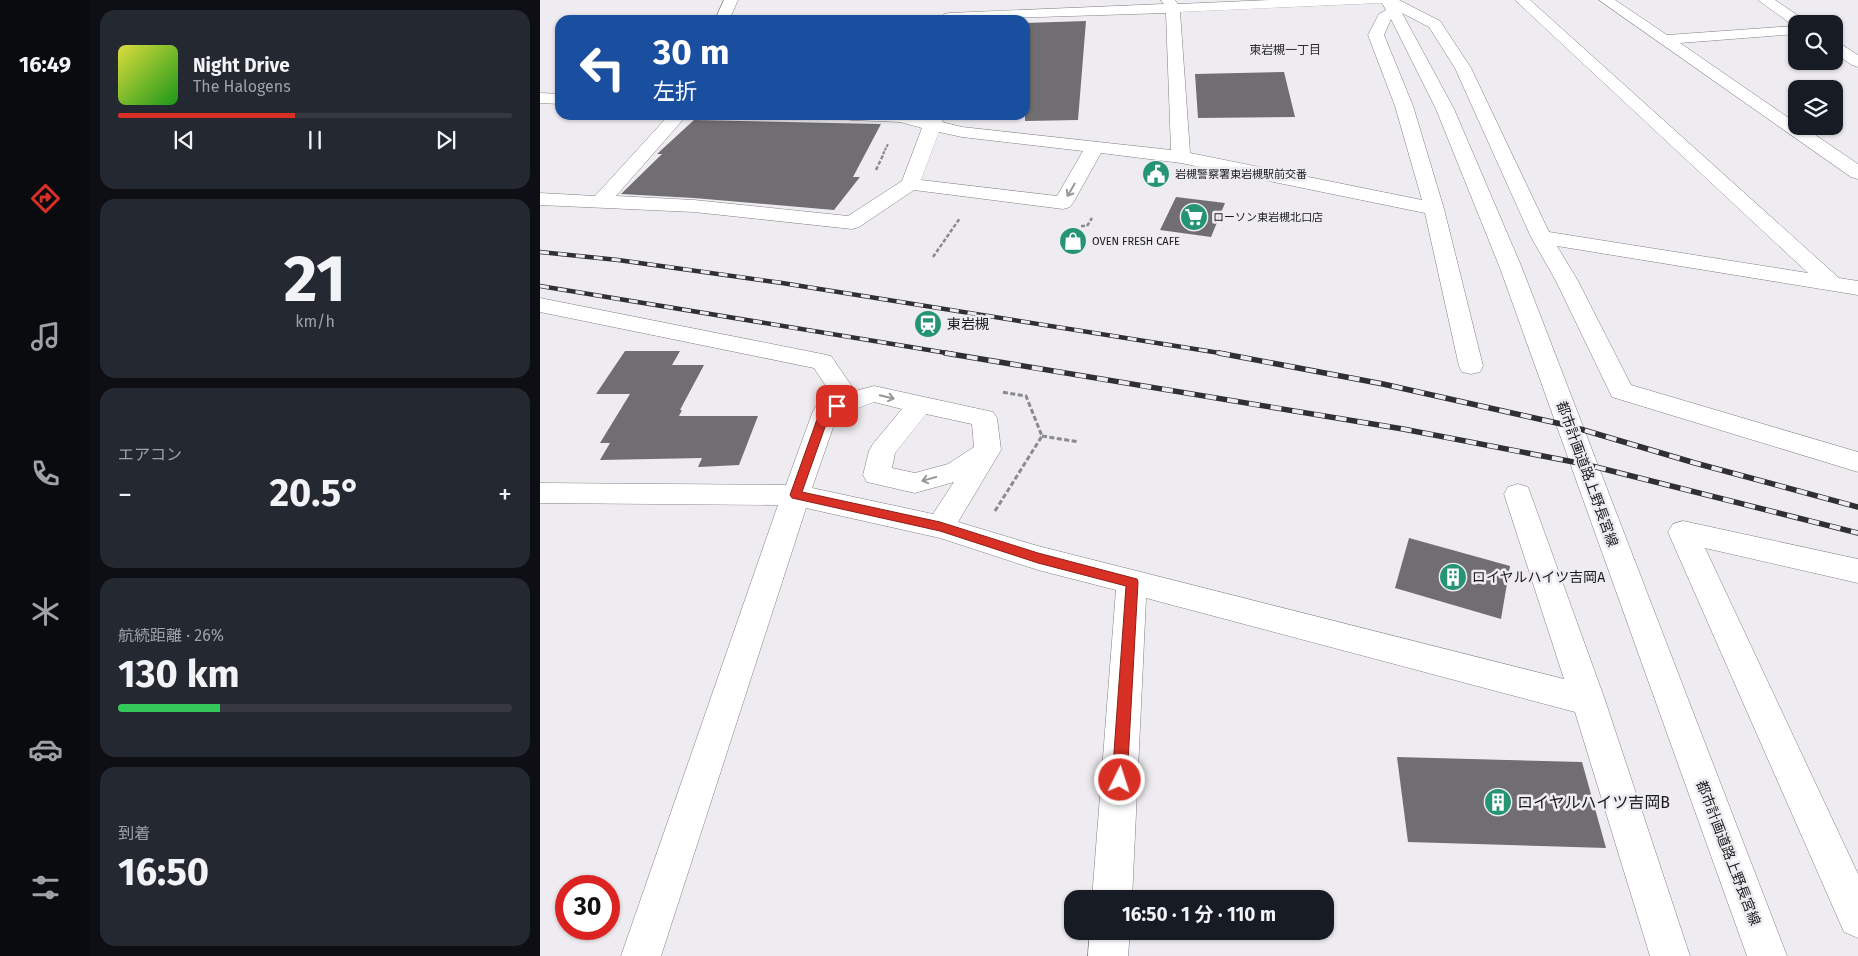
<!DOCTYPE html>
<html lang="ja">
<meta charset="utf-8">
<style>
:root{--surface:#171b24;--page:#242831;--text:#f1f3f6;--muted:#9ea1a6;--line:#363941;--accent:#d93025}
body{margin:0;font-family:"Fira Sans","Noto Sans JP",sans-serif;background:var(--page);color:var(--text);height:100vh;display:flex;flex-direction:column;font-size:19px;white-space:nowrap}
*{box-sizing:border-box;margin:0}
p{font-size:16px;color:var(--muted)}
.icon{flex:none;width:28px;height:28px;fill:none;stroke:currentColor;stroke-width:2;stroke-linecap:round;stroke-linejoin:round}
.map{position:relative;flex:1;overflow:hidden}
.drawer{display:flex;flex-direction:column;gap:10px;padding:10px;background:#0d0f14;width:450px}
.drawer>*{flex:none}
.guide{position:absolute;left:15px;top:15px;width:475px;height:105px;border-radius:15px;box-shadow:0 1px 4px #0004;background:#1a4fa0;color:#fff;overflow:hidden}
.tools{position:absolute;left:1248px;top:15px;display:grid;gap:10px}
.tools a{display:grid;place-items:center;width:55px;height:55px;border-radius:10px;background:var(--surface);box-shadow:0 1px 4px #0004;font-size:25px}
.speed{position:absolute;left:15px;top:875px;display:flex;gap:10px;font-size:25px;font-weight:700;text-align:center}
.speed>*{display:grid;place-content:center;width:65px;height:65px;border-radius:50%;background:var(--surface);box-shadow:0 1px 4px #0004;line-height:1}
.speed .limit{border:8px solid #d22;background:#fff;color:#111}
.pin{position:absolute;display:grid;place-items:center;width:42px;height:42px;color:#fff;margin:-21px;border-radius:10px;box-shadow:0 2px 8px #0006}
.me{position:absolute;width:55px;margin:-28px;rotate:4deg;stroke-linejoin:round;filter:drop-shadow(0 0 4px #0008)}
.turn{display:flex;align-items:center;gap:18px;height:105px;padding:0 15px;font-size:22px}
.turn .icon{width:65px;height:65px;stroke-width:2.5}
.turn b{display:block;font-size:35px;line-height:42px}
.big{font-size:38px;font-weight:700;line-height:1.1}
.drawer .tile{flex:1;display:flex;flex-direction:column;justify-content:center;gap:8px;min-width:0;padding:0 18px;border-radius:15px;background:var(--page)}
.drawer .dial{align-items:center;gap:0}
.dial b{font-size:65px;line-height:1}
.song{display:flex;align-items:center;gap:15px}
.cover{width:60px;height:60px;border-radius:8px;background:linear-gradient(135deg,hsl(60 70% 55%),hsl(120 70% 35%))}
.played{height:5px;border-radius:2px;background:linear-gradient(90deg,var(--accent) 45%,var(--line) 45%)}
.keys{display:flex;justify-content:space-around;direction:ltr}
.heat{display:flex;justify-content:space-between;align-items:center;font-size:28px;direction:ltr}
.charge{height:8px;border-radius:4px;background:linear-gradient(90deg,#34c759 26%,var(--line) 0)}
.trip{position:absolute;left:524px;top:890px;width:270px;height:50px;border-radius:15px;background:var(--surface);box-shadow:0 1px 4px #0004;font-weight:700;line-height:50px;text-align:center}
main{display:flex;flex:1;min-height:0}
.tab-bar{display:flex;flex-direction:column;width:90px;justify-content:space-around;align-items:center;background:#090b0e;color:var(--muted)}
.tab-bar .icon{width:35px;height:35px}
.tab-bar .selected{color:var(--accent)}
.tab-bar b{font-size:22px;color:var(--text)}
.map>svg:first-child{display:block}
.building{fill:#706e71}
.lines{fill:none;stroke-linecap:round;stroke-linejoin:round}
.minor-casing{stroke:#807f82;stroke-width:1}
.path-far2{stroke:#8b8a8d;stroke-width:2;stroke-dasharray:3 1;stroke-linecap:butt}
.path-far1{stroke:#8b8a8d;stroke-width:2.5;stroke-dasharray:4 2;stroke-linecap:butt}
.path{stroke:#8b8a8d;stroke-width:3;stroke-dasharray:5 2.5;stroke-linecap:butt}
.minor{fill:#fff;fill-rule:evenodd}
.rail-far1-casing{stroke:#303031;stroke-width:4.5}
.rail-casing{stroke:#303031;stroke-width:5.5}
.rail-far1{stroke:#eeecf0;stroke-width:3;stroke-dasharray:9;stroke-linecap:butt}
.rail{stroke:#eeecf0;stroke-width:4;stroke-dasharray:11;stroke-linecap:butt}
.oneway{stroke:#989898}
.route{fill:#d93025;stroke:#8d1f18}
.labels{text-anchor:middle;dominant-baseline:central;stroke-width:5;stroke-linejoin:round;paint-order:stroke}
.far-poi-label{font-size:11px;fill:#1a1a1b;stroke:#eeecf0;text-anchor:start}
.far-neighbourhood-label{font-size:12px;fill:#2c2b2e;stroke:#eeecf0}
.poi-label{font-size:14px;fill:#1a1a1b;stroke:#eeecf0;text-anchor:start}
.street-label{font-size:14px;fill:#1a1a1b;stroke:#eeecf0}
.near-poi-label{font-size:16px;fill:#1a1a1b;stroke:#eeecf0;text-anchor:start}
</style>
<main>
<nav class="tab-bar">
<b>16:49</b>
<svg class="icon selected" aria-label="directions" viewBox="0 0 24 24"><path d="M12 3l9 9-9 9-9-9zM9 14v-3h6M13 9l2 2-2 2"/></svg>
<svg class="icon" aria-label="music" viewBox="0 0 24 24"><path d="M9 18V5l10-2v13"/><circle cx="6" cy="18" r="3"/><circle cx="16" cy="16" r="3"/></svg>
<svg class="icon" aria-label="phone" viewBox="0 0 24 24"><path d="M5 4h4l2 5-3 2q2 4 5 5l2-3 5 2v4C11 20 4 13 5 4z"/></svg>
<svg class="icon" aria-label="climate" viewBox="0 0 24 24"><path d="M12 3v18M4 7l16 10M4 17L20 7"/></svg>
<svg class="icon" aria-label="car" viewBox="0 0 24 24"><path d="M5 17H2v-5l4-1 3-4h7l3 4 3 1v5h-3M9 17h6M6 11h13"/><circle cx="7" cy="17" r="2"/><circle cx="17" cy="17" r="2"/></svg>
<svg class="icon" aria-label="filters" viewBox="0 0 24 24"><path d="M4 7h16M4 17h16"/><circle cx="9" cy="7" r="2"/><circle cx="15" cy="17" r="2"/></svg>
</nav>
<section class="drawer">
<div class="tile">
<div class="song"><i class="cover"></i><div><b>Night Drive</b><p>The Halogens</p></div></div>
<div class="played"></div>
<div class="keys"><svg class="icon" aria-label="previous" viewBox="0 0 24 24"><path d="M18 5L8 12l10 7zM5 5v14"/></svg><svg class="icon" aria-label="pause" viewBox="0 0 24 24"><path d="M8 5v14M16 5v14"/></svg><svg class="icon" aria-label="next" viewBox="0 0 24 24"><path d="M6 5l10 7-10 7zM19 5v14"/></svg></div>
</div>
<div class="tile dial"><b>21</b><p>km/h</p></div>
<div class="tile"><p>エアコン</p>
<div class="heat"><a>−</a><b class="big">20.5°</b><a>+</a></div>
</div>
<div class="tile"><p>航続距離 · 26%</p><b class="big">130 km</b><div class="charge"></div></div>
<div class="tile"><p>到着</p><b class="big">16:50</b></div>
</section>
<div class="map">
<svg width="1318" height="956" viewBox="0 0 1318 956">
<rect width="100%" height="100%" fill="#eeecf0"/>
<g class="building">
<path d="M546,21l-8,99 -53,1v-98z"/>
<path d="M744,72l11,45 -97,1 -3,-44z"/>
<path d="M154,120l187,4 -28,53h7l-26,33 -140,-12 -73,-4 41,-40h-5z"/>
<path d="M636,197l49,6 -14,34 -51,-7z"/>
<path d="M85,351h55l-8,14h32l-24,45h2l-3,6h79l-19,49 -41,2 4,-9 -102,2 10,-17h-10l30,-49h-34z"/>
<path d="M869,538l101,28 -9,53 -106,-31z"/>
<path d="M857,757l185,5 24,86 -198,-6z"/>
</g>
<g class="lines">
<g class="minor-casing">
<g id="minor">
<path d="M184,0h14l-9,20h-14z"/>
<path d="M621,0h14l3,4 92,-4h129l41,21 31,47 78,164 259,41 -293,-273h15l309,278 19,3v14l-301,-49 21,35 53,104 227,67v20l-246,-75 -56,-116 -25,-44 -76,-169 -26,-41 -27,-14 52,96 68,159 265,688h-40l-247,-688 -64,-159 -45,-90 -7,16 29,71 31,103 39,157 -3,6 -9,2 -9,-2 -3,-6 -34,-153 -244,-50 -80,-10 -28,50 -3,4 -7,2 -149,-19 -55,37 -7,2 -158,-17 -154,-7v-12l55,3 74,-81h18l-71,81 78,4 154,16 54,-35 20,-53 -22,-6 -49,-2 -6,-1 -3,-4h71l13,3 1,-3h18l-3,7 20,5 209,23 -5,-137 -222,7 -2,-3 2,-3 5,-1 215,-9zM842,3l4,7 -7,4 -11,21 27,71 27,94 -232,-47 -10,-141zM399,132l23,5 121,14 -26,45 -136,-16z"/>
<path d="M1059,0h16l52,35 127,-9 -36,-26h17l31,21 2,3h-12v10l-116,9 116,80v3h6l56,38v15l-7,-2z"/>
<path d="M1294,41l5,2 19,12v12l-6,-2 -18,-12z"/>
<path d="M0,93l20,1v10l-20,-1z"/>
<path d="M0,298l282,56 9,2 24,35 19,-5 119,26 4,6 4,32 -43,72 80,24 526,133 -60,-185 4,-7 10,-3 10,3 77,213 85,256h-40l-75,-244 -429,-114 -14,301h-40l24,-309 -78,-20 -98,-32 -134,-30 -145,448h-40l157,-451 -238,-2v-20l246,2 27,-74 4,-6 17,-7 -20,-30 -274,-56zM334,402l28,7 -29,35 -4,7 -6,24 4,7 48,11 39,-11 -21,32 -121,-26 25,-72zM386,414l46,10 2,23 -26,17 -33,9 -23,-5 3,-15z"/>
<path d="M1143,521l175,38v24l-153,-35 153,326v64l-14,-6 -176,-400 5,-8z"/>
<path d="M550,931h40l-2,25h-40z"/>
</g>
</g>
<path class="path-far2" d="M343,154l5,-10"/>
<g class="path-far1">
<path d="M336,170l8,-17"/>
<path d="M541,226h6l5,-8"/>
<path d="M393,257l27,-39"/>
</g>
<g class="path">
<path d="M502,436l37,6"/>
<path d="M455,511l47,-75 -16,-40 -25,-4"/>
</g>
<use href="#minor" class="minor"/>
<g class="rail-far1-casing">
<g id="rail-far1">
<path d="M0,252l78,8 164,23 444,71"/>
<path d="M0,286l413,68"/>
</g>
</g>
<g class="rail-casing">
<g id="rail">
<path d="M405,353l458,76 181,35 274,69"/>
<path d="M679,353l164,31 187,42 125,37 163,44"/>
</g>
</g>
<use href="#rail-far1" class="rail-far1"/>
<use href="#rail" class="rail"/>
</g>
<defs><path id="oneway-shaft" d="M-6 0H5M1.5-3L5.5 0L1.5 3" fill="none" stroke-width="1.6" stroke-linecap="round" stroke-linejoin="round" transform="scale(1.25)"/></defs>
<g class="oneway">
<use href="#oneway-shaft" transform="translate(531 190) rotate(120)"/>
<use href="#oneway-shaft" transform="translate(347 397) rotate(13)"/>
<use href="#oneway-shaft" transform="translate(389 479) rotate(165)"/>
</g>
<path class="route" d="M297,402l6,4 -13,7 -28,79 138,30 98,31 99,26 1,3 -11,198 -2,5 -5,2 -6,-2 -2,-5 14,-194 -88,-23 -98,-32 -148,-33 -2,-3 30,-84 2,-3z"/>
<defs>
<g id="civic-disc" transform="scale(1.4375)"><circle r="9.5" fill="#259475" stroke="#eeecf0"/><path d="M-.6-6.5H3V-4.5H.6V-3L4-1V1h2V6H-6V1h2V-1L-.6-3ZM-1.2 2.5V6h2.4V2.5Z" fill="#fff"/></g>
<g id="supermarket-disc" transform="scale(1.4375)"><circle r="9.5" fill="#259475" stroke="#eeecf0"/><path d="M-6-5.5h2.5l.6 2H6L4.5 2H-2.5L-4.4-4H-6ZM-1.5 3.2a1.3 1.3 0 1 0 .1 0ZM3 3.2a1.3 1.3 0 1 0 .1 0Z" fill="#fff"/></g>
<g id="shop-disc" transform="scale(1.4375)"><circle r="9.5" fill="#259475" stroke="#eeecf0"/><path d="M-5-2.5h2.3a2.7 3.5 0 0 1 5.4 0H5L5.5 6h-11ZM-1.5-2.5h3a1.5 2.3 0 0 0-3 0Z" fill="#fff"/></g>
<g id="station-disc" transform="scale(1.4375)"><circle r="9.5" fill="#259475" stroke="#eeecf0"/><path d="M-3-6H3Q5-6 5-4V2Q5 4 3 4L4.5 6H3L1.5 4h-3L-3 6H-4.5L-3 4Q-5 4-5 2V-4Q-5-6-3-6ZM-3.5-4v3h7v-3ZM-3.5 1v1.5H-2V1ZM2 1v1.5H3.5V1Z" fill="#fff"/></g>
<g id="building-disc" transform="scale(1.4375)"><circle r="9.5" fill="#259475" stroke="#eeecf0"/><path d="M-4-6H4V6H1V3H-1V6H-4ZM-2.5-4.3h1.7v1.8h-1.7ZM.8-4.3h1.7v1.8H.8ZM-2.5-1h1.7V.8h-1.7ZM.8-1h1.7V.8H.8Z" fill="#fff"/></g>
</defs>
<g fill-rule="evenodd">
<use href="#civic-disc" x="616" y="174"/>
<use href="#supermarket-disc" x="654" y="217"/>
<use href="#shop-disc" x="533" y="241"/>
<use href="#station-disc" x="388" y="324"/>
<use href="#building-disc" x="913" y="577"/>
<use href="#building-disc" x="958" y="802"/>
</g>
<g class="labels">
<g class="far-poi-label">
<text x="635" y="174">岩槻警察署東岩槻駅前交番</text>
<text x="673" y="217">ローソン東岩槻北口店</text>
<text x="552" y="241">OVEN FRESH CAFE</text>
</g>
<g class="far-neighbourhood-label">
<text x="745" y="50">東岩槻一丁目</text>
</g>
<g class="poi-label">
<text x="407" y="324">東岩槻</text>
<text x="932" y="577">ロイヤルハイツ吉岡A</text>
</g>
<g class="street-label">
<text transform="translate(1047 474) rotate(70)">都市計画道路上野長宮線</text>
<text transform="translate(1188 853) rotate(69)">都市計画道路上野長宮線</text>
</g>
<g class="near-poi-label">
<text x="977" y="802">ロイヤルハイツ吉岡B</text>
</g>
</g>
</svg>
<div class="tools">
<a><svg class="icon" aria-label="search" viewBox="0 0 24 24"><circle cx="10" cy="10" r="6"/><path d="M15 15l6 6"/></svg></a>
<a><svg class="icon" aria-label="layers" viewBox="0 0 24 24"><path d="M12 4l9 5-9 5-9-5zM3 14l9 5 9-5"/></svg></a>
</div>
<div class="speed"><div class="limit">30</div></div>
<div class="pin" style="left:297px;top:406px;background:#d93025"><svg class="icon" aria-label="arrive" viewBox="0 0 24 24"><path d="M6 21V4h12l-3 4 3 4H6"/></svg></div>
<svg class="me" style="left:580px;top:780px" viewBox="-20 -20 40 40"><circle r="17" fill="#d93025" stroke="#fff" stroke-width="3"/><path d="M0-11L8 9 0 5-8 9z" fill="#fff"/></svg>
<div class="trip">16:50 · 1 分 · 110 m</div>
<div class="guide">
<div class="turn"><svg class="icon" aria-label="left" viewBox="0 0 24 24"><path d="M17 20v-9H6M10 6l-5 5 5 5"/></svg><div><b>30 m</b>左折</div></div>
</div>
</div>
</main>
